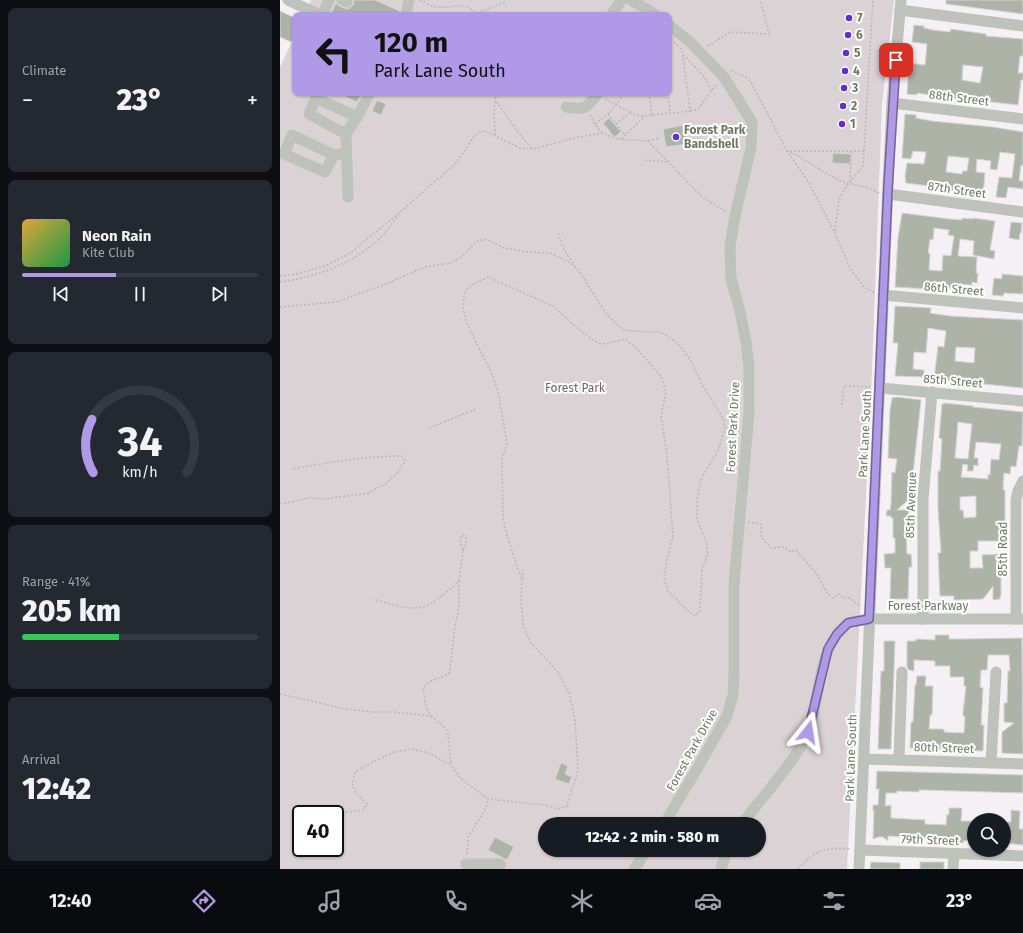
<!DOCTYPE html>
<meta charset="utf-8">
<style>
:root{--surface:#171b24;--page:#242831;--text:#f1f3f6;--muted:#9ea1a6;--line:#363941;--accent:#b09ae8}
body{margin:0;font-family:"Fira Sans",sans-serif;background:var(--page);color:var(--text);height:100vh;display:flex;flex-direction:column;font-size:15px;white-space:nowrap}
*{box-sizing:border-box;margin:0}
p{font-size:13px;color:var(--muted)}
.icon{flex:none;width:22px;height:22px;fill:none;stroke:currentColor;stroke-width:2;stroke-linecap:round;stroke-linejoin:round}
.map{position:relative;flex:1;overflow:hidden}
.side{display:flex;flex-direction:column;gap:8px;padding:8px;background:#0d0f14;width:280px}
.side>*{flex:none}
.guide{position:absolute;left:12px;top:12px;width:380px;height:84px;border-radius:8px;box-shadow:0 1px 3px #0004;background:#b09ae8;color:#111;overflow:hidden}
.fabs{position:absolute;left:687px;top:813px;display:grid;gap:8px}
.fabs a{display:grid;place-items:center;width:44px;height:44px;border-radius:50%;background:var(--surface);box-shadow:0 1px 3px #0004;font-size:20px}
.speed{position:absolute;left:12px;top:805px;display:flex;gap:8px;font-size:20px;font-weight:700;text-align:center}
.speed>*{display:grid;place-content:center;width:52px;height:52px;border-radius:50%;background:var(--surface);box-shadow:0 1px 3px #0004;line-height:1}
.speed .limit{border:2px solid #111;border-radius:6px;background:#fff;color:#111}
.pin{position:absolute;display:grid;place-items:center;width:34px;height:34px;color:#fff;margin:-17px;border-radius:8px;box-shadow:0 2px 6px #0006}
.me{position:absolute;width:44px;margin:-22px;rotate:15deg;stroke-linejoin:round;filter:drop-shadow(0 0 3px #0008)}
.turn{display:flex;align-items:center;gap:14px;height:84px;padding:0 16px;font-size:18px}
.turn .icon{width:52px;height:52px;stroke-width:2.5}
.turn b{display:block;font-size:28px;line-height:34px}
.big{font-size:30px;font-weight:800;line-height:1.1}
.side .card{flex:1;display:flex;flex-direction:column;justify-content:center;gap:6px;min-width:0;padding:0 14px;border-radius:8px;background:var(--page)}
.side .dial{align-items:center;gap:0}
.dial svg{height:104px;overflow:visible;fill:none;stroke:var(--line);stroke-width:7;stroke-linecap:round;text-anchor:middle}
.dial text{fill:var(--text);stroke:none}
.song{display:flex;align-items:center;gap:12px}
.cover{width:48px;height:48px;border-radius:6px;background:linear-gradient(135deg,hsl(40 70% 55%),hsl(140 70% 35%))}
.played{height:4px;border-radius:2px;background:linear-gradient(90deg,var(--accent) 40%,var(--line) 40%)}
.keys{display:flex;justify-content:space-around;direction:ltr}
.heat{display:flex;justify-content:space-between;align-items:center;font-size:22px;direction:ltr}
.charge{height:6px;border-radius:3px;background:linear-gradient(90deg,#34c759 41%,var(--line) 0)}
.trip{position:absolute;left:258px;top:817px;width:228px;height:40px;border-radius:20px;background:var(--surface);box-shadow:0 1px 3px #0004;font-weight:800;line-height:40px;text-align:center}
.tabs{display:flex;height:64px;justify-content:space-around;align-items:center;background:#090b0e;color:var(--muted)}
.tabs .icon{width:28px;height:28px}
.tabs .active{color:var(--accent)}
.tabs b{font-size:18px;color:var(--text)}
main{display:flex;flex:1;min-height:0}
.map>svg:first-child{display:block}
.green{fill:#dbd2d5;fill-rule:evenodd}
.building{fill:#aeb3a7;stroke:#d5d3d5;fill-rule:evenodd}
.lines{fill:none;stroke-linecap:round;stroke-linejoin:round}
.path{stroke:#b6b9b3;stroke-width:1.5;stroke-dasharray:2 2;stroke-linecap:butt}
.minor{stroke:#bec2bb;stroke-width:11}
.route-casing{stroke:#726497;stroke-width:10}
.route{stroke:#b09ae8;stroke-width:7}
.poi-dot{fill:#612dd8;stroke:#fff;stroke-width:1.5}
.labels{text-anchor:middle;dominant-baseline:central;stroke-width:4;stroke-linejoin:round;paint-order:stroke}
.poi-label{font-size:12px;font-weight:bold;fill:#6d7a61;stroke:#fff;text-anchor:start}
.street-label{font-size:12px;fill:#6d7a61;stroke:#fff}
.park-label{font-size:12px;fill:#776366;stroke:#fff}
</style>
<main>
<section class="side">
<div class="card"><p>Climate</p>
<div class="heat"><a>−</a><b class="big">23°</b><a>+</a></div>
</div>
<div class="card">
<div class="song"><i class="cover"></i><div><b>Neon Rain</b><p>Kite Club</p></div></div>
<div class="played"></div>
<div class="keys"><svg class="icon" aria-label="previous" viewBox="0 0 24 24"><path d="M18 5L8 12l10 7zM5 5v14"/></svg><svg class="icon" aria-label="pause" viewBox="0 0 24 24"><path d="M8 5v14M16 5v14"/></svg><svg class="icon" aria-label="next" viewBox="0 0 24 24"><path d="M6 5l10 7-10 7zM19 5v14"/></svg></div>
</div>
<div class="card dial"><svg viewBox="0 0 100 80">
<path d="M14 69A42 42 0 1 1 86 69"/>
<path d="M14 69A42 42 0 0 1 13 28" stroke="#b09ae8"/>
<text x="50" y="56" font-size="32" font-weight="700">34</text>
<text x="50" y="72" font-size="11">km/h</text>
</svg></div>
<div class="card"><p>Range · 41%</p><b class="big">205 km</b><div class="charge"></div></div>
<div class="card"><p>Arrival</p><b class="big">12:42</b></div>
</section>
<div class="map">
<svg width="743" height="869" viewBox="0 0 743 869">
<rect width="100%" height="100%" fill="#f4f0f4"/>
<path class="green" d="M31,0h583l-12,105 -11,291 -24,473h-567v-802l15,-32v58h374v-78h-365zM21,814h34v34h-34zM265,824h214v26h-214z"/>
<g class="building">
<path d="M74,0h21l25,11 -1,4h-69l6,-12 3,3 9,3 5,-4z"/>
<path d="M666,0h77v14l-77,-10z"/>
<path d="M0,11l15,7v16l-4,8 -11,-5z"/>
<path d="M634,25l10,1v2l9,2 17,2 1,-3 35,5v2l37,3v17h-3l-2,17h5v7h-2l-3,25 -44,-5v1h-2l-55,-8v2l-10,-1 2,-31 16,2 2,-21 -15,-2zM683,65l20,2 -3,16 -18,-3z"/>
<path d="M57,93h25l-5,9z"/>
<path d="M97,100l9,4 -5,11 -9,-4z"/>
<path d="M625,114l11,1v3l16,3 61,6 30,5v34l-2,-1 -2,16h4v8l-15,-2 -2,11 -10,-1 3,-20 13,1 3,-24 -15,-2 -3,18 -7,-1 1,-8 -14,-2 -1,13 9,1 -2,22 -23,-2v-1l-11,-2 -4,-2 -39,-5 -1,-7 2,-13 17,1 2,-12 -13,-1 -2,8 -9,-1zM668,156l21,2 -2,13h-4l-1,3 -16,-2z"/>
<path d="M329,118l12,14 -7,5 -11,-14z"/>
<path d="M405,125l2,19 -21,3 -3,-18z"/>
<path d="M553,153l18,1 -1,10 -18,-1z"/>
<path d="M622,213l48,6 12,1v-2l11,1v-1l22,3 -5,29 5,1 -1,8 -21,-4 1,-14 -14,-2 -2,17 19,1 -1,16h2l-1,10 -5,-1v3l-13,-1v6l-30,-5 -1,4 -33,-2 3,-49zM654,228l15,2 -1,5 6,1 -3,20 -8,-1 -1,16 -13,-1 1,-16 -2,-1 2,-14 3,1z"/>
<path d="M731,222l11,1 -1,10h-1l-1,7 -10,-2z"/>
<path d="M722,274l21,2v18l-19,-1 -1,3 -11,-1 2,-17 8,1z"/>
<path d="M615,306l36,2 -1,5 20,3 73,4v68l-89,-9 4,-33 6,1 2,-16 -18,-3 -2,25 -12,-1 -1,17 11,1v7l-29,-1 3,-33h-5zM676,347l19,1 -1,15 -19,-2z"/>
<path d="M617,397l24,3 -8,74 -1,-1 -1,12h-2l-1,15 -11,10h12l-3,24 1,20h4l1,13h-3l-1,32h-18l1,-31h-6l-1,-14 11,-1v-15h-2v-20h-2v-2h-5l1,-6h3l1,-6 1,-32 3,1 2,-14 -9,-1 2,-49 2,-11z"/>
<path d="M664,403l29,3v1l50,5 -1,34h-3l-3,21 -5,-1 -1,8 -6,-1 -1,17h2v40h-3l-1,11h-23v10h-8v17h13l-1,-13 19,-1v42h-1v3l-7,1v-14l-10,13 -29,1v-4h-14l-2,-43h3l-3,-44v-38h2l2,-32 -3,-1 3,-34h2zM678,422l14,2 -4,35 -13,-1zM696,442l25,2 -2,16 -8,-1 -1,16 -2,-1v5l-27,-2 2,-13 5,1 -1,6h6l1,-6 4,1v-8h-4zM696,496v21l-12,1 -1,-8h-3v-13z"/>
<path d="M655,635h14v4h12l61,-1 1,116 -21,-1v-21l12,-9 -10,-1v-19h3l1,-32h2l-1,-16h-21l-1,15h-6l-1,17 3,1 -2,37h3l-1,26 -73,-3 1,-26h2l2,-37h1l1,-9h9l-1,10h8l-1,29h-2l-1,14h15v3l20,1 1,-17h-2v-4l3,-26h-2v-9h-14v-11h-15v-5l-21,-1v11l-5,-1 -2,-3v-26h9v-2l19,1z"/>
<path d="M604,641h11l-4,108h-13l3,-78h3z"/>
<path d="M281,763l7,3 -3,8 7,3 -3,7 -14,-5z"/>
<path d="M597,771l146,4v18l-101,-3h-3v2l-22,-1v2h-11l-1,13 6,-1v13l34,2v4l21,1 1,-11 2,1v-7h13l-1,13h13v19l-11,1v2l-35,-3v-2h-7l-33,-2v5l-5,-4h-5l-5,2 1,-28h-1v-6h5l1,-16h-3z"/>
<path d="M731,810l9,1 -1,18h4v16l-19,-2v-21h7z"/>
<path d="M215,837l19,10 -7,13 -19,-10z"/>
<path d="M591,862l29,1v6h-30z"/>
<rect x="640" y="862" width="24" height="7"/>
</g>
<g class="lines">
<g class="path">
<path d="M140,0c6,3 11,7 18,7 17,2 22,-7 39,6v2"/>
<path d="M197,13l28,-11"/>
<path d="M352,15l1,-1"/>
<path d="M428,46l22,-14 39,2 -9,-34"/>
<path d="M403,55c11,11 24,21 28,36"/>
<path d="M451,70l15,7 6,7 35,67 22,32 26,50 15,35 13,18 12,7"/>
<path d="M369,93l3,22"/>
<path d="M388,93l2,20"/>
<path d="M325,99l31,16 9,1 45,-5 -8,-61 -8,-8"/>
<path d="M216,102c13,15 22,33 37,47"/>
<path d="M410,111l5,-1 4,-2 18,-25"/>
<path d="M328,114l15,19 4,1"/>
<path d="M310,115l5,9 7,9"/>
<path d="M315,124c13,-9 21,-18 29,-31"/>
<path d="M336,124l14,-11"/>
<path d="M215,135l-1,-22 2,-20"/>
<path d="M342,139l23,-23"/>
<path d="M368,141l12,-3"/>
<path d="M507,151l10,4 30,19 16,8 25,6 11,5"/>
<path d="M510,151h74"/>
<path d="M365,160l23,2"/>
<path d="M570,181l1,-30"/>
<path d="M555,231l4,-31 6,-12 18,-22 10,-166"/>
<path d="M278,233l7,18 11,17"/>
<path d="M0,276l16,-2 29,-8 24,-12 50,-41 55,-48 10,-13 10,-16 5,-4 6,-1 35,17 13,1 41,-11 28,-5 15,6 31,2 54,56 25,15"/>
<path d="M0,282c45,-6 94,-26 118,-67"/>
<path d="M0,307l56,-5 50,-18 39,-17 25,-4 12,-6 14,-15 10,-3 18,9 24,4 22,1 19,9 10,9 28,44 15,14 8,2 31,1 17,11 14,19 9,21 22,35 2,11 -8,24 -15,24 -5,22v20l9,22 2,12 -6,17 -2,41 -5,5 -8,-6 -19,-19 -4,-13 4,-23 5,-19 -6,-82 -6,-38 5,-24 -5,-16 -25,-28 -11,-9 -19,5 -9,-1 -20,-15 -24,-22 -65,-29 -20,10 -4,8 -1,13 4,16 26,52 6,20 8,47 -5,17 1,58 3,14 16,49 -1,19 2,24 7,18 28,30 11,20 6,27 3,52 -11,35 -9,3 -13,-4 -57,-6 -28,-21 -9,-13 -22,-12 -17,-4 -18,3 -21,10 -17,9 -4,12 4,10 11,11 -4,6 -29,4h-17"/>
<path d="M562,405l2,-19 26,1"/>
<path d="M149,428l47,-19"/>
<path d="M0,504l29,-6 16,1 43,-6 18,-9 13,-13 6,-10 -3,-5c-38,0 -74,7 -111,13"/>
<path d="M468,522l13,2v13l10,11 13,-1 7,5 5,-2 21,24 10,19 6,5 4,-4h3l3,4h7l11,9"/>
<path d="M243,579v-9"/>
<path d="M179,581l4,-30 -3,-10 2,-6 4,1v7l-3,8"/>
<path d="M0,694l66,15 27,3h21l37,4 -5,-10 -3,-18c8,-10 16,-8 26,-15l2,-11 3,-29 5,-28v-24c-34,31 -40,33 -85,18"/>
<path d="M151,716l13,11 4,6 3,32"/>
<path d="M187,854l1,-17 18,-29 2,-8"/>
<path d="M518,869c16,-19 28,-22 53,-20"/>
</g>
<g class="minor">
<path d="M8,0l32,15"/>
<path d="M62,0l5,2"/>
<path d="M351,0l25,15"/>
<path d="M620,10l123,16"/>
<path d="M42,15l7,-15"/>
<path d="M126,15l3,-15"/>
<path d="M331,15l11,-15"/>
<path d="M612,103l131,16"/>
<path d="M286,107c20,3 19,2 32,-14"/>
<path d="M66,134l-37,-20 7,-16 41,19"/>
<path d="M54,155l-9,17 -41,-18 8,-19 42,20 12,-2"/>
<path d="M608,194l135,18"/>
<path d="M68,197l-2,-63 11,-17 13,-24"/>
<path d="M603,295l140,13"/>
<path d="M600,388l143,13"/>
<path d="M643,619v-120l9,-107"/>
<path d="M736,619v-119l2,-9 5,-10"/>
<path d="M584,759l159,5"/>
<path d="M619,760l3,-88"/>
<path d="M711,763l5,-91"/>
<path d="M384,824l33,-55 30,-53 6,-21 1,-20v-91l15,-172v-45l-3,-25 -6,-31 -9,-32 -1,-32 5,-31 16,-68 1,-26 -28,-45 -35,-36 -20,-16"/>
<path d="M462,824c21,-28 45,-53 62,-83 18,-34 10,-84 38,-112 2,-2 4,-5 6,-6 6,-2 15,-3 21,-4h154"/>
<path d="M580,850l163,6"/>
<path d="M186,864h34v5"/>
<path d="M354,869l13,-19"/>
<path d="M441,869l6,-19"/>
<path d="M579,869l29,-682 4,-84 9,-103"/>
<path d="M673,869l1,-15"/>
</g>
</g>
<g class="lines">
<g class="route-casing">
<path id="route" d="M528,732l20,-83 9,-15 11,-11 21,-4 19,-432 8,-127"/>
</g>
<use href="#route" class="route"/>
</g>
<g class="poi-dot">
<circle cx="569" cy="18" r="4"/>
<circle cx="568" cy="35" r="4"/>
<circle cx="566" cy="53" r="4"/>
<circle cx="565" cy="71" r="4"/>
<circle cx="564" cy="88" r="4"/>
<circle cx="563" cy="106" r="4"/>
<circle cx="562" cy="124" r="4"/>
<circle cx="396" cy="137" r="4"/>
</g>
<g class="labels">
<g class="poi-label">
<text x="577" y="18">7</text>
<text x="576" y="35">6</text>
<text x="574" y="53">5</text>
<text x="573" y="71">4</text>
<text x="572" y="88">3</text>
<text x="571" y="106">2</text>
<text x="570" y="124">1</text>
<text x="404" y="130">Forest Park<tspan x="404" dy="14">Bandshell</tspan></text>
</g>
<g class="street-label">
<text transform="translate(679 98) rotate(7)">88th Street</text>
<text transform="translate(677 190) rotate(8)">87th Street</text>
<text transform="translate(674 289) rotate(5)">86th Street</text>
<text transform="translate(673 381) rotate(5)">85th Street</text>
<text transform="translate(453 427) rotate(-87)">Forest Park Drive</text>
<text transform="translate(585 434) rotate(-87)">Park Lane South</text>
<text transform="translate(631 505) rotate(-88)">85th Avenue</text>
<text transform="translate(723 549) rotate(-90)">85th Road</text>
<text x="648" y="606">Forest Parkway</text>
<text transform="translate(664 748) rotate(2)">80th Street</text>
<text transform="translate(412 750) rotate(-61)">Forest Park Drive</text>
<text transform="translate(571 758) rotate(-88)">Park Lane South</text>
<text transform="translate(650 840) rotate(2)">79th Street</text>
</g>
<g class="park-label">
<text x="295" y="388">Forest Park</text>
</g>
</g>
</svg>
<div class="fabs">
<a><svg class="icon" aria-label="search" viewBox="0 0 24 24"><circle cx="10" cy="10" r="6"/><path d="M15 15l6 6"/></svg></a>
</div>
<div class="speed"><div class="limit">40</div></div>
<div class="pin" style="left:616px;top:60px;background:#d93025"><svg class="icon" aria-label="arrive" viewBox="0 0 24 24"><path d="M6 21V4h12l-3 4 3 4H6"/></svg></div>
<svg class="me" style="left:528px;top:732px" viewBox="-20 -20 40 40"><path d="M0-17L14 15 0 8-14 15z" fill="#b09ae8" stroke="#fff" stroke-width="4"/></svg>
<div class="trip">12:42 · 2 min · 580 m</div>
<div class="guide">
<div class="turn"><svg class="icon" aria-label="left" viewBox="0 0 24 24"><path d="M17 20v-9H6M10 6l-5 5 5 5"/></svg><div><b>120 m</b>Park Lane South</div></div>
</div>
</div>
</main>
<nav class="tabs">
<b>12:40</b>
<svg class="icon active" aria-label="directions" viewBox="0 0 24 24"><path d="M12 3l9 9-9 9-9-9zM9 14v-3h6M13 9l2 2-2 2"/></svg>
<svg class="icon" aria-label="music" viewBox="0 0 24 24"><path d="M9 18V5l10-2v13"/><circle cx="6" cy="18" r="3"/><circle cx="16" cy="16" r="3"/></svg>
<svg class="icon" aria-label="phone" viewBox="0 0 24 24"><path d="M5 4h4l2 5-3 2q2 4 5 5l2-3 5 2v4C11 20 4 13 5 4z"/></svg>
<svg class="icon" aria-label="climate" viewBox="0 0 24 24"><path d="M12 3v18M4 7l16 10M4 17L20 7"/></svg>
<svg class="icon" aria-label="car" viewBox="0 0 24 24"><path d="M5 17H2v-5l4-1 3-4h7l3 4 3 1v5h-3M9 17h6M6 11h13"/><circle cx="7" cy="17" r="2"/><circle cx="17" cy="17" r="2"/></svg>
<svg class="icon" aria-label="filters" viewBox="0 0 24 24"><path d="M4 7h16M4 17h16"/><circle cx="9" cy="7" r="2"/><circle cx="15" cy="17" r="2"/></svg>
<b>23°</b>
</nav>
